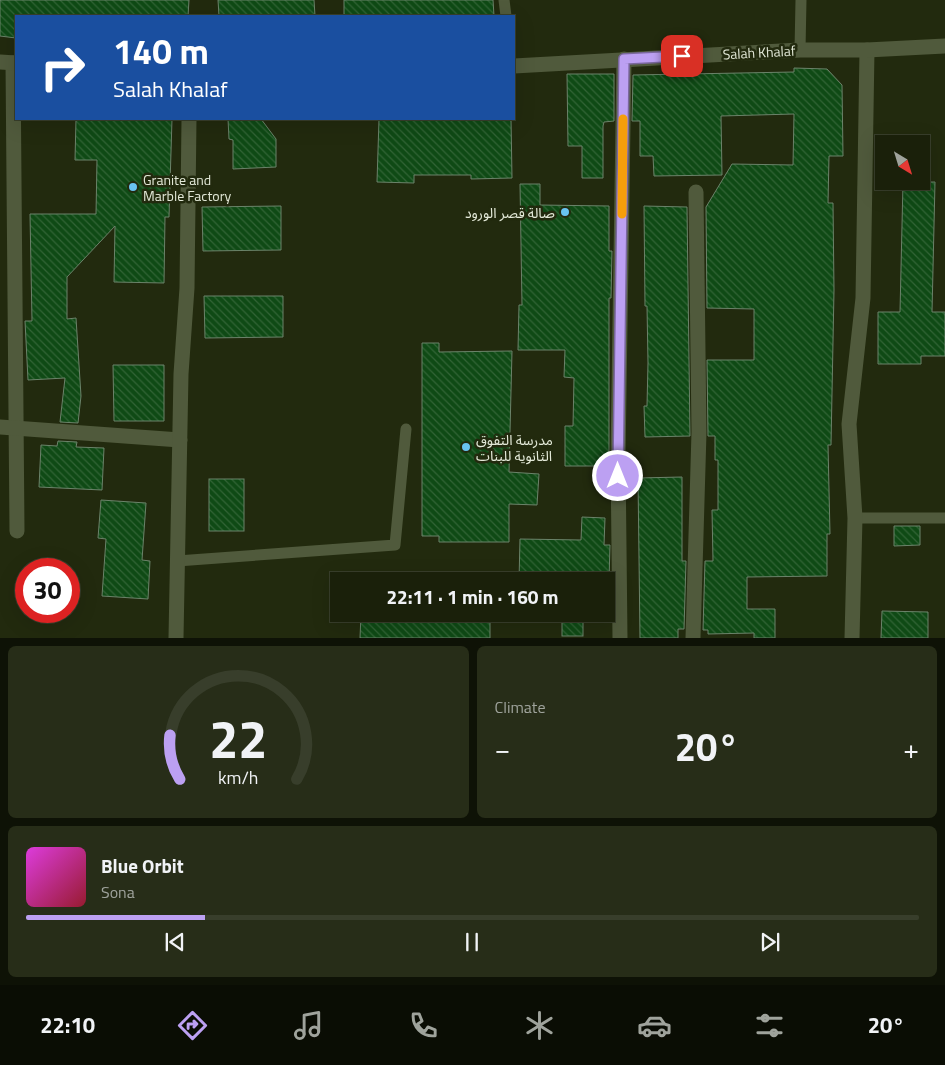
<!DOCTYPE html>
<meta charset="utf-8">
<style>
:root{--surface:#1a200a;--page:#272d18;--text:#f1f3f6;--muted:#9fa39c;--line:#383e2b;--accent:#bca0f2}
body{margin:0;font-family:"Titillium Web","Noto Sans Arabic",sans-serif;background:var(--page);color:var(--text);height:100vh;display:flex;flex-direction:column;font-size:19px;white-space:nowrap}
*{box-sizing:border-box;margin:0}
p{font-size:16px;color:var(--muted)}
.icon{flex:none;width:28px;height:28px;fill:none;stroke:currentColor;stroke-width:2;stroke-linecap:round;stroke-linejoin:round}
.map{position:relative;height:638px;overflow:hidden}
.side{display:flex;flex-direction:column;gap:8px;padding:8px;background:#0e1206;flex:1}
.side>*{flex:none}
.top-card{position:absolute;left:15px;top:15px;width:500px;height:105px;border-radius:0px;box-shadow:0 5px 20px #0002,0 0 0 1px var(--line);background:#1a4fa0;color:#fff;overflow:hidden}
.needle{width:32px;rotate:142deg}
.buttons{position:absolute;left:875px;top:135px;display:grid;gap:10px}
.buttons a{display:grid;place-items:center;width:55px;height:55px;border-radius:0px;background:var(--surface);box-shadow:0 5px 20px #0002,0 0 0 1px var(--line);font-size:25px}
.speed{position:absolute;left:15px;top:558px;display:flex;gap:10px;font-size:25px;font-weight:700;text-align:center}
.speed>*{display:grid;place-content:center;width:65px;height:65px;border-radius:50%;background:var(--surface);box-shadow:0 5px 20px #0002,0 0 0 1px var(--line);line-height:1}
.speed .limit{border:8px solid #d22;background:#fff;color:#111}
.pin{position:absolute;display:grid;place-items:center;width:42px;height:42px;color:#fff;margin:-21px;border-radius:10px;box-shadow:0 2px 8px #0006}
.me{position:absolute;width:55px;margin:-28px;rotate:0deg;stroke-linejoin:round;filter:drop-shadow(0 0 4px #0008)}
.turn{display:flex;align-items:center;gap:18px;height:105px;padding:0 15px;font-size:22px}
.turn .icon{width:65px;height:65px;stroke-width:2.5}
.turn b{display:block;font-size:35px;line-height:42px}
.big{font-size:38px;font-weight:700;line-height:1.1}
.side .card{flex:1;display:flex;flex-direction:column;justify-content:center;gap:8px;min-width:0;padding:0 18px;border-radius:8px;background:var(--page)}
.side .dial{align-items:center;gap:0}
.dial svg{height:130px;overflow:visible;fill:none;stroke:var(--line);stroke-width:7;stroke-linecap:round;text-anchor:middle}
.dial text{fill:var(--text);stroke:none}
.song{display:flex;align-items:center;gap:15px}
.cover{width:60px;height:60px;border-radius:8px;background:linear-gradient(135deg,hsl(300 70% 55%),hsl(350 70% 35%))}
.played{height:5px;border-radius:2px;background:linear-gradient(90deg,var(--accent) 20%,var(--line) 20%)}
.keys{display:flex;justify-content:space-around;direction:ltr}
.heat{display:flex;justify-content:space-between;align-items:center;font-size:28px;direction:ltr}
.side .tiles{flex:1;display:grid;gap:8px;grid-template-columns:1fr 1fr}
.card:last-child{grid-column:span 2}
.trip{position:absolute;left:330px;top:572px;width:285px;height:50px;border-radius:0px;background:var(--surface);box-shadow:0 5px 20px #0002,0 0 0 1px var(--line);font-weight:700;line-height:50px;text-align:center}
.tab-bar{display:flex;height:80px;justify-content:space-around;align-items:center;background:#0a0d04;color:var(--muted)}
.tab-bar .icon{width:35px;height:35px}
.tab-bar .active{color:var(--accent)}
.tab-bar b{font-size:22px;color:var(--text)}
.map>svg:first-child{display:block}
.building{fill:url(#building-back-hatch);stroke:#6b836a}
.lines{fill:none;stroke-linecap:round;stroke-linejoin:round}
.service{stroke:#505a3c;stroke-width:11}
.minor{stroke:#505a3c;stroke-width:15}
.secondary{stroke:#505a3c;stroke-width:15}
.route-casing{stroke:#7a689d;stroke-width:12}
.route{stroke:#bca0f2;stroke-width:9}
.slow{stroke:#f59e0b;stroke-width:9}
.poi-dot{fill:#68c4f0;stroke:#222a0e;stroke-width:2}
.labels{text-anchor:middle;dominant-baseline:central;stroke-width:5;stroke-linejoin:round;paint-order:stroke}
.street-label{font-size:14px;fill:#e3e9d8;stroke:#222a0e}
.poi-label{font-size:14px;fill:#e3e9d8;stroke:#222a0e;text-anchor:start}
</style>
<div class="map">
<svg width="945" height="638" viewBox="0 0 945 638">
<defs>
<pattern id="building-back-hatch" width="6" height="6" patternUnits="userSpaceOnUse" patternTransform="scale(1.25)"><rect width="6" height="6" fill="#0f4a15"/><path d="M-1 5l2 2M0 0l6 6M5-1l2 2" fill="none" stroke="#326436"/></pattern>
</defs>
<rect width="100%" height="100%" fill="#222a0e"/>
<g class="building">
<path d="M0,0h189l-1,16h-172v22l-16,-2z"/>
<path d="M218,0h96l1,16h-96z"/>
<path d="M344,0h149l1,16h-150z"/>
<path d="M794,68l33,1 15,16 1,71h-14l-1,47h5l1,87 -3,155h-3l2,89h-3v42l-80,1v32h28v29h-21v-5l-46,1v-4h-5l2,-69h8l-1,-51h6v-50h-3v-24h-7l-1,-76h47v-51l-47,-1 -1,-101 26,-43 61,1 1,-51 -73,2 1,59 -68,1 -1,-20h-13v-35h-8l1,-46 161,-3z"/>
<path d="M567,74h47v47l-10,1 -1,4v52h-21v-32h-14z"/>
<path d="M76,119h96l-3,98h-4l-1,66 -50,-1 1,-56 -48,51v42l9,-1 5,78 -3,27 -18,-1 5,-44 -37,2 -3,-59h7l-2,-107h66l1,-54h-22z"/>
<path d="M228,119h33l15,20v28l-43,2v-29l-4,-1z"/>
<path d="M379,119h132l1,59 -41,1v-4h-57v8l-37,-1z"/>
<path d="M903,182h32l-3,130h13v44h-24v8h-43v-52h22z"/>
<path d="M520,184h20v21l69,1v45h3l-1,47h-2v168h-44v-40h8l1,-48 -10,-1 1,-27h-47l1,-45h3z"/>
<path d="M281,206v44l-78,1 -1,-44z"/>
<path d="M644,206l43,1 3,229 -45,1 -1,-31h3l1,-43 -1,-57h-2z"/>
<path d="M204,296h79v41l-78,1z"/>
<path d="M422,343h17v9l73,-1 -3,121 30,2 -2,31 -28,-1v38h-70v-6h-17z"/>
<path d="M113,365h51v56h-50z"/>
<path d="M58,441l19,1 -1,5 28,1 -2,42 -63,-3 2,-42 16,1z"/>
<path d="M682,477v84h4l-2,68h-6v9h-38l-2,-160z"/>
<rect x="209" y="479" width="35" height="52"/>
<path d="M101,500l45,3 -4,57 8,1 -2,38 -46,-3 4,-57 -8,-1z"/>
<path d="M582,517l23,1 -1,27h6l-1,36h-90l1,-42 61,1z"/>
<path d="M894,526h26v19l-26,1z"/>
<path d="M882,611l46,1v26h-47z"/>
<path d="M361,614h129v24h-130z"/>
<rect x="562" y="614" width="21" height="22"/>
</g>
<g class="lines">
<g class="service">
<path d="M504,0l2,16"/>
<path d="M800,50l1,-50"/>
<path d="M855,518h90"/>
<path d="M177,561l218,-16 11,-116"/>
</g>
<g class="minor">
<path d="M13,63l4,468"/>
<path d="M0,427l180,13"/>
<path d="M176,638l5,-264 6,-86 2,-169"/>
<path d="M620,638l-2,-180 6,-399"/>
<path d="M693,638l6,-206 -3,-240"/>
<path d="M852,638l3,-120 -6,-94 14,-126 4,-248"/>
</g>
<g class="secondary">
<path d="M0,62l16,1"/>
<path d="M514,66l286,-16h67l78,-4"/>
</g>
</g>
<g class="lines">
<g class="route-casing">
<path id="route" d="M618,476l6,-417 58,-3"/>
</g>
<use href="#route" class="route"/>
<path class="slow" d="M622,214l1,-95"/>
</g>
<g class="poi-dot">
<circle cx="133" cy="187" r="5"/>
<circle cx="565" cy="212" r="5"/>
<circle cx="466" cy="447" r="5"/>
</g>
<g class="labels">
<g class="street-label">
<text transform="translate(759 52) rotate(-3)">Salah Khalaf</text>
</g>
<g class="poi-label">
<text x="143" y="179">Granite and<tspan x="143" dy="16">Marble Factory</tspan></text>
<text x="555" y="212" text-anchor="end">صالة قصر الورود</text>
<text x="476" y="439">مدرسة التفوق<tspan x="476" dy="16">الثانوية للبنات</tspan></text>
</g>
</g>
</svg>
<div class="buttons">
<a><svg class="needle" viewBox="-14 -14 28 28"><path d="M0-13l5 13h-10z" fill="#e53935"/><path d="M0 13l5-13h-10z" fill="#9fa39c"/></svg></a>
</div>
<div class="speed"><div class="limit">30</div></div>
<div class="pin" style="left:682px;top:56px;background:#d93025"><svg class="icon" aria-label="arrive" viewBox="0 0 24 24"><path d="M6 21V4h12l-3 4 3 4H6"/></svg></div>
<svg class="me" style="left:618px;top:476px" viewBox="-20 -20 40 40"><circle r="17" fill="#bca0f2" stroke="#fff" stroke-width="3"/><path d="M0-11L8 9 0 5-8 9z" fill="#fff"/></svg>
<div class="trip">22:11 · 1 min · 160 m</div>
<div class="top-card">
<div class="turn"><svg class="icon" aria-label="right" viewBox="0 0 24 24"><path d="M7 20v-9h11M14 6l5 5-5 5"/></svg><div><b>140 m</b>Salah Khalaf</div></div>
</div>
</div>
<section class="side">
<div class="tiles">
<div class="card dial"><svg viewBox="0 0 100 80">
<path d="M14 69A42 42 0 1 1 86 69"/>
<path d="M14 69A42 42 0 0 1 8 42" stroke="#bca0f2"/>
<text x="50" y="56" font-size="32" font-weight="700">22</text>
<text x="50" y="72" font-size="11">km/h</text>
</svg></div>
<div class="card"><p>Climate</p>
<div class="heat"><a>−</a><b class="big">20°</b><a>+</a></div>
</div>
<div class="card">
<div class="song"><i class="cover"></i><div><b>Blue Orbit</b><p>Sona</p></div></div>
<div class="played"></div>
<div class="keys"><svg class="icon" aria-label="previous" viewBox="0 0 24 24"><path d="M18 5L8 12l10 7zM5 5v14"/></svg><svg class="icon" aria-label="pause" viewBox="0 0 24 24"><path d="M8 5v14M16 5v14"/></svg><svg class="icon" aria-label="next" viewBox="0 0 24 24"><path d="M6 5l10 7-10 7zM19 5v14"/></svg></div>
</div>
</div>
</section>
<nav class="tab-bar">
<b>22:10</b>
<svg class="icon active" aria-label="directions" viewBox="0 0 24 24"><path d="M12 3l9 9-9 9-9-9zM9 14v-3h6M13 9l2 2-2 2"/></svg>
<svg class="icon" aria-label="music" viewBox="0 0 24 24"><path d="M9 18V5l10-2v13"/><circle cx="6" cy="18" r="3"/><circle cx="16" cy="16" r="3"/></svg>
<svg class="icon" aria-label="phone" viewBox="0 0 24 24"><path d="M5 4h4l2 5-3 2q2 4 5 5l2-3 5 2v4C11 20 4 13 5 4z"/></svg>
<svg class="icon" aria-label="climate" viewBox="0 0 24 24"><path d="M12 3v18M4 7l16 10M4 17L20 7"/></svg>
<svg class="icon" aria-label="car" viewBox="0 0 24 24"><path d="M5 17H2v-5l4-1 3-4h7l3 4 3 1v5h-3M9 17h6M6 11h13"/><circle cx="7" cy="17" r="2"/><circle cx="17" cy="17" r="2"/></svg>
<svg class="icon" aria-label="filters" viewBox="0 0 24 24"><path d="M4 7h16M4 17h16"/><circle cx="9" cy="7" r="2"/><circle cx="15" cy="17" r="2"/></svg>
<b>20°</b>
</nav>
